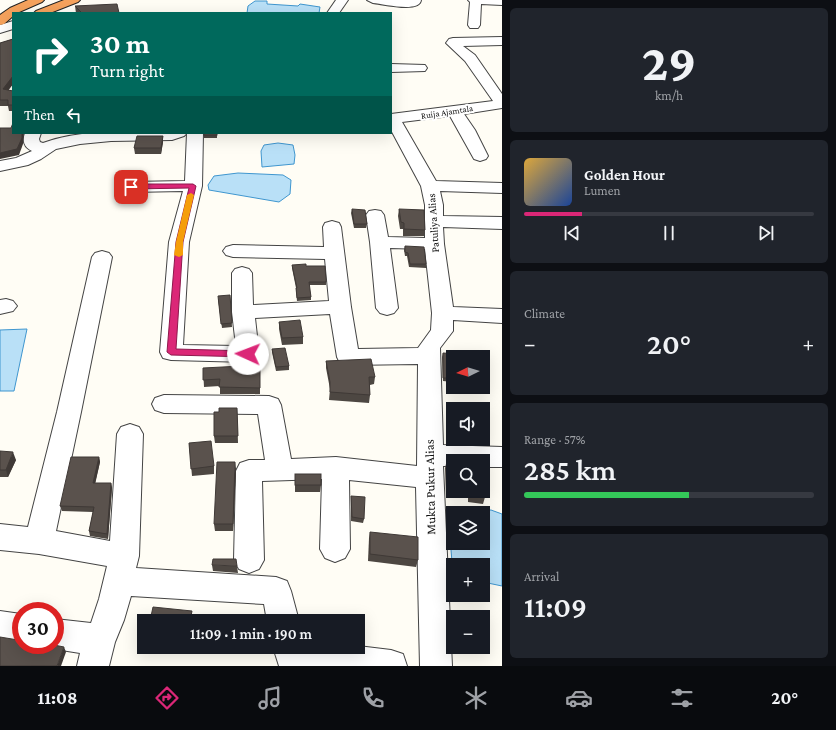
<!DOCTYPE html>
<meta charset="utf-8">
<style>
:root{--surface:#171b24;--page:#20242c;--text:#f1f3f6;--muted:#9ea1a6;--line:#363941;--accent:#db2777}
body{margin:0;font-family:"Crimson Pro",serif;background:var(--page);color:var(--text);height:100vh;display:flex;flex-direction:column;font-size:15px;white-space:nowrap}
*{box-sizing:border-box;margin:0}
p{font-size:13px;color:var(--muted)}
.icon{flex:none;width:22px;height:22px;fill:none;stroke:currentColor;stroke-width:2;stroke-linecap:round;stroke-linejoin:round}
.map{position:relative;flex:1;overflow:hidden}
.drawer{display:flex;flex-direction:column;gap:8px;padding:8px;background:#0d0f14;width:334px}
.drawer>*{flex:none}
.banner{position:absolute;left:12px;top:12px;width:380px;height:122px;border-radius:0px;box-shadow:0 4px 16px #0002;background:#00695c;color:#fff;overflow:hidden}
.needle{width:26px;rotate:265deg}
.tools{position:absolute;left:446px;top:350px;display:grid;gap:8px}
.tools a{display:grid;place-items:center;width:44px;height:44px;border-radius:0px;background:var(--surface);box-shadow:0 4px 16px #0002;font-size:20px}
.speed{position:absolute;left:12px;top:602px;display:flex;gap:8px;font-size:20px;font-weight:700;text-align:center}
.speed>*{display:grid;place-content:center;width:52px;height:52px;border-radius:50%;background:var(--surface);box-shadow:0 4px 16px #0002;line-height:1}
.speed .limit{border:6px solid #d22;background:#fff;color:#111}
.pin{position:absolute;display:grid;place-items:center;width:34px;height:34px;color:#fff;margin:-17px;border-radius:8px;box-shadow:0 2px 6px #0006}
.me{position:absolute;width:44px;margin:-22px;rotate:272deg;stroke-linejoin:round;filter:drop-shadow(0 0 3px #0008)}
.turn{display:flex;align-items:center;gap:14px;height:84px;padding:0 12px;font-size:18px}
.turn .icon{width:52px;height:52px;stroke-width:2.5}
.turn b{display:block;font-size:28px;line-height:34px}
.then{display:flex;align-items:center;height:38px;padding:0 12px;background:#0003;gap:8px;font-size:15px}
.big{font-size:30px;font-weight:600;line-height:1.1}
.drawer .tile{flex:1;display:flex;flex-direction:column;justify-content:center;gap:6px;min-width:0;padding:0 14px;border-radius:6px;background:var(--page)}
.drawer .dial{align-items:center;gap:0}
.dial b{font-size:52px;line-height:1}
.song{display:flex;align-items:center;gap:12px}
.cover{width:48px;height:48px;border-radius:6px;background:linear-gradient(135deg,hsl(40 70% 55%),hsl(220 70% 35%))}
.played{height:4px;border-radius:2px;background:linear-gradient(90deg,var(--accent) 20%,var(--line) 20%)}
.keys{display:flex;justify-content:space-around;direction:ltr}
.heat{display:flex;justify-content:space-between;align-items:center;font-size:22px;direction:ltr}
.charge{height:6px;border-radius:3px;background:linear-gradient(90deg,#34c759 57%,var(--line) 0)}
.trip{position:absolute;left:137px;top:614px;width:228px;height:40px;border-radius:0px;background:var(--surface);box-shadow:0 4px 16px #0002;font-weight:600;line-height:40px;text-align:center}
.tab-bar{display:flex;height:64px;justify-content:space-around;align-items:center;background:#090b0e;color:var(--muted)}
.tab-bar .icon{width:28px;height:28px}
.tab-bar .selected{color:var(--accent)}
.tab-bar b{font-size:18px;color:var(--text)}
main{display:flex;flex:1;min-height:0}
.map>svg:first-child{display:block}
.water{fill:#b9e0f7;stroke:#3f96cf}
.lines{fill:none;stroke-linecap:round;stroke-linejoin:round}
.minor-casing{stroke:#444;stroke-width:2}
.highway-casing{stroke:#222;stroke-width:2}
.minor{fill:#fff;fill-rule:evenodd}
.highway{fill:#f5a25d;fill-rule:evenodd}
.wall{fill:#4d4742}
.shaded-wall{fill:#3f3936}
.building{fill:#5a524d;stroke:#3f3936}
.route{fill:#db2777;stroke:#8e194d}
.slow{fill:#f59e0b}
.labels{text-anchor:middle;dominant-baseline:central;stroke-width:4;stroke-linejoin:round;paint-order:stroke}
.far-street-label{font-size:9px;fill:#111;stroke:#fff}
.street-label{font-size:11px;fill:#111;stroke:#fff}
.near-street-label{font-size:13px;fill:#111;stroke:#fff}
</style>
<main>
<div class="map">
<svg width="502" height="666" viewBox="0 0 502 666">
<rect width="100%" height="100%" fill="#fffdf5"/>
<g class="water">
<path d="M255,1h12v3l31,2 2,-2 20,3 -1,6h-72l1,-7z"/>
<path d="M278,143l15,2 2,10 -1,9 -32,3 -1,-16 3,-6z"/>
<path d="M238,173l45,2 8,5 -1,14 -11,8 -70,-12 -1,-5 6,-9z"/>
<path d="M27,329l-13,62h-14v-61z"/>
<path d="M491,510l11,4v72l-19,-4v-17h-30v9l-5,-60 5,-1v30h30v-30h-26z"/>
</g>
<g class="lines">
<g class="minor-casing">
<g id="minor">
<path d="M336,0h12l-9,13h-12z"/>
<path d="M367,0h54c-1,13 -38,4 -48,3z"/>
<path d="M468,0h34v5l-21,-1 -1,21 -2,3h-8l-2,-3 2,-23z"/>
<path d="M13,21v8l-13,4v-8z"/>
<path d="M502,37v8l-39,1 12,9 27,39v14l-38,6 11,16 13,26 -2,3 -6,2 -6,-2 -24,-43 -48,6 34,59 66,2v10l-62,-2 3,14v11l59,1v12l-59,-2 1,17 9,63 49,2v14l-49,-3v11l-13,17 3,97 59,2v20h-19v-6h-30v5h-10l9,200h-32l-4,-179 -67,-7 1,69 -5,9 -10,4 -10,-4 -5,-9 2,-70 -60,2 2,79 -5,9 -10,4 -10,-4 -5,-9 2,-89 4,-8 9,-3h16l-7,-46 -94,-1 -9,-3 -3,-6 3,-6 9,-3 105,1 9,3 3,6 10,54 45,-2 81,9 1,-102 -70,1 -8,-2 -3,-6 -7,-43 -75,4 4,36 -3,6 -8,2 -77,-2 -8,-2 -3,-6 9,-110 14,-51 -52,1 -6,-1 -3,-4 3,-4 6,-1 54,-1 2,-48h16l-1,53 -13,56 -6,103 53,1 -4,-34v-39l3,-4 7,-2 7,2 3,4 1,32 76,-4 -4,-42 -92,-2 -7,-2 -3,-4 3,-4 7,-2 91,2 -1,-20 2,-4 7,-2 7,2 2,4 10,80 7,42 60,-1 13,-18 1,-17 -7,-64 -35,-1 8,60 -4,5 -7,2 -7,-2 -4,-5 -6,-66 -4,-27 3,-4 6,-1 6,1 3,4 4,22 37,1v-33l-4,-19 -30,-56v-16l102,-13 -28,-40 -19,-18 3,-4 4,-1z"/>
<path d="M391,64l34,1 2,3 -2,3 -34,1z"/>
<path d="M25,133h16l-2,6 1,3 3,1c42,-16 99,-10 144,-10l-3,3 -12,4 -61,1 -31,3 -24,5 -15,10 -13,6 -28,6v-10l16,-3 16,-7c-8,-4 -10,-10 -7,-18z"/>
<path d="M102,251l7,2 3,4 -31,155 -25,119 54,10 7,-107 4,-7 9,-3 9,3 4,7 -4,122 -3,12 140,9 11,4 4,10 8,30h-32l-3,-17 -133,-8 -7,24 -9,22 -6,24h-32l3,-13 -25,-4 -11,-4h11v-26l36,4 8,-24 8,-33 -68,-12 -39,-4v-26l28,3 29,-115 35,-155 3,-4z"/>
<path d="M6,299l7,2 4,5 -4,5 -13,3v-14z"/>
<path d="M0,611l21,3v30l-21,-3z"/>
<path d="M358,646l33,4 12,4 4,12h-128l-6,-19z"/>
</g>
</g>
<g class="highway-casing">
<g id="highway">
<path d="M28,0h16l-2,2 -25,11h-4v3l-9,8 -4,1v-10l10,-7z"/>
<path d="M64,0h16l-2,2 -28,11h-16l2,-2z"/>
</g>
</g>
<use href="#minor" class="minor"/>
<use href="#highway" class="highway"/>
</g>
<g class="wall">
<path d="M75,6l44,7h-43z"/>
<path d="M13,39v45l-5,6 5,1v20h-4l-1,-5h-8v-63z"/>
<rect x="204" y="133" width="13" height="5"/>
<path d="M163,136v6l-2,12h-26l-1,-6z"/>
<path d="M352,209l15,15 -1,4h-12l-3,-15z"/>
<path d="M399,209l26,21 -1,6h-21v-7h-3l-2,-13z"/>
<path d="M405,246l21,18v4l-17,-1 -2,-11h-2l-1,-6z"/>
<path d="M292,265l14,1 20,16v3h-17l2,12v3l-14,1 -1,-10v-3l-4,-20z"/>
<path d="M230,295l2,32 -10,1 -4,-29z"/>
<path d="M279,322l24,15v7l-21,1 -3,-16z"/>
<path d="M272,349l17,17v4l-13,1 -4,-19z"/>
<path d="M443,353l10,4v25l-10,-1 -1,-24z"/>
<path d="M326,361l49,16 -1,7 -4,1v10l-1,8 -40,-3 1,-11 -4,-21z"/>
<path d="M203,368l57,1v25h-40v-8l-16,1z"/>
<path d="M237,408l1,35h-23l-1,-7 5,-24z"/>
<path d="M189,443l25,23v8l-22,2z"/>
<path d="M0,451l16,9 -8,17h-8z"/>
<path d="M469,455l14,1 2,41 -2,7 -15,-2v-4l-22,-2 -1,-28 2,-8 6,1v30h30v-30h-16z"/>
<path d="M99,457l1,5 -5,21h16l1,5 -4,51 -18,-3 -1,-5 4,-19 -31,-1 -2,-5z"/>
<path d="M236,469l-3,62h-18l-1,-7z"/>
<path d="M295,474l26,11 -1,7h-25z"/>
<path d="M351,496l13,23 -1,4 -12,-2z"/>
<path d="M370,532l48,28 -2,7 -48,-6 1,-23z"/>
<path d="M212,565l25,1 1,7 -25,-2z"/>
<path d="M150,647h37v4z"/>
</g>
<g class="shaded-wall">
<path d="M13,76v8l-8,11 -2,-6z"/>
<path d="M22,133h2l-1,11 -4,11 -19,4v-6z"/>
<path d="M163,136v6l-2,12v-6z"/>
<path d="M13,452l3,8 -8,17 -2,-7z"/>
<path d="M99,457l1,5 -6,27 -1,-6z"/>
<path d="M235,462l1,7 -3,62v-7z"/>
<path d="M111,483l1,5 -4,51 -1,-5z"/>
<path d="M192,611v10h-2z"/>
<path d="M64,647l2,5 -5,14h-4z"/>
</g>
<g class="building">
<path d="M117,4l2,9h-37l-7,-7z"/>
<path d="M13,39v37l-10,13 10,2v14h-5v-5h-8v-57z"/>
<path d="M13,123v10h9v5l-5,11 -17,4v-25h11z"/>
<rect x="204" y="133" width="13" height="2"/>
<path d="M137,136h26l-2,12h-27z"/>
<path d="M352,209l13,1 2,14h-13z"/>
<path d="M399,209l25,1 1,20 -21,-1v-6l-3,-1z"/>
<path d="M405,246l19,1 2,17h-16l-2,-11 -3,-1z"/>
<path d="M306,264v2h19l1,16h-17l2,15 -14,1 -1,-10h1l-5,-23z"/>
<path d="M230,295l2,28 -11,1 -3,-28z"/>
<path d="M300,320l3,17 -21,1 -3,-16z"/>
<path d="M285,348l4,18 -13,1 -4,-18z"/>
<path d="M443,353l15,1v3h-5v21h-10z"/>
<path d="M371,359l4,18h-6l1,18 -40,-3v-10l-4,-21z"/>
<path d="M242,366v3h18v19l-41,-1 1,-8 -17,1v-12z"/>
<path d="M219,408h18l1,28h-24v-24h5z"/>
<path d="M211,441l3,25 -23,3 -2,-26z"/>
<path d="M0,451l13,1 -7,18h-6z"/>
<path d="M469,455l14,1 2,41 -15,-2v-4h-3h16v-30h-14z"/>
<path d="M71,457h28l-6,26h18l-4,51 -18,-3 5,-24 -34,-1z"/>
<path d="M447,460l6,1v28h-5z"/>
<path d="M217,462h18l-2,62h-19z"/>
<rect x="295" y="474" width="26" height="11"/>
<path d="M351,496l14,1 -1,22 -12,-2z"/>
<path d="M370,532l48,5v23l-48,-6z"/>
<path d="M213,559h23l1,7 -25,-1z"/>
<path d="M153,607l39,4 -2,10h-40z"/>
<path d="M0,637l18,3 2,-3h1v8h33l10,2 -7,19h-57z"/>
</g>
<path class="route" d="M193,184l3,2 -13,56 -7,107 72,2 3,1 1,2 -1,3 -80,-2 -4,-3 9,-110 13,-54 -58,1 -3,-2 3,-3z"/>
<path class="slow" d="M191,193l3,2 -11,47v13l-4,2 -5,-2 2,-13 11,-47z"/>
<g class="labels">
<g class="far-street-label">
<text transform="translate(447 112) rotate(-9)">Ruija Ajamtala</text>
</g>
<g class="street-label">
<text transform="translate(433 223) rotate(-94)">Patuliya Alias</text>
</g>
<g class="near-street-label">
<text transform="translate(430 487) rotate(-91)">Mukta Pukur Alias</text>
</g>
</g>
</svg>
<div class="tools">
<a><svg class="needle" viewBox="-14 -14 28 28"><path d="M0-13l5 13h-10z" fill="#e53935"/><path d="M0 13l5-13h-10z" fill="#9ea1a6"/></svg></a>
<a><svg class="icon" aria-label="sound" viewBox="0 0 24 24"><path d="M4 9h4l5-4v14l-5-4H4zM17 9q2 3 0 6"/></svg></a>
<a><svg class="icon" aria-label="search" viewBox="0 0 24 24"><circle cx="10" cy="10" r="6"/><path d="M15 15l6 6"/></svg></a>
<a><svg class="icon" aria-label="layers" viewBox="0 0 24 24"><path d="M12 4l9 5-9 5-9-5zM3 14l9 5 9-5"/></svg></a>
<a>+</a>
<a>−</a>
</div>
<div class="speed"><div class="limit">30</div></div>
<div class="pin" style="left:131px;top:187px;background:#d93025"><svg class="icon" aria-label="arrive" viewBox="0 0 24 24"><path d="M6 21V4h12l-3 4 3 4H6"/></svg></div>
<svg class="me" style="left:248px;top:354px" viewBox="-20 -20 40 40"><circle r="19" fill="#fff"/><path d="M0-13L10 11 0 6-10 11z" fill="#db2777"/></svg>
<div class="trip">11:09 · 1 min · 190 m</div>
<div class="banner">
<div class="turn"><svg class="icon" aria-label="right" viewBox="0 0 24 24"><path d="M7 20v-9h11M14 6l5 5-5 5"/></svg><div><b>30 m</b>Turn right</div></div>
<div class="then">Then<svg class="icon" aria-label="left" viewBox="0 0 24 24"><path d="M17 20v-9H6M10 6l-5 5 5 5"/></svg></div>
</div>
</div>
<section class="drawer">
<div class="tile dial"><b>29</b><p>km/h</p></div>
<div class="tile">
<div class="song"><i class="cover"></i><div><b>Golden Hour</b><p>Lumen</p></div></div>
<div class="played"></div>
<div class="keys"><svg class="icon" aria-label="previous" viewBox="0 0 24 24"><path d="M18 5L8 12l10 7zM5 5v14"/></svg><svg class="icon" aria-label="pause" viewBox="0 0 24 24"><path d="M8 5v14M16 5v14"/></svg><svg class="icon" aria-label="next" viewBox="0 0 24 24"><path d="M6 5l10 7-10 7zM19 5v14"/></svg></div>
</div>
<div class="tile"><p>Climate</p>
<div class="heat"><a>−</a><b class="big">20°</b><a>+</a></div>
</div>
<div class="tile"><p>Range · 57%</p><b class="big">285 km</b><div class="charge"></div></div>
<div class="tile"><p>Arrival</p><b class="big">11:09</b></div>
</section>
</main>
<nav class="tab-bar">
<b>11:08</b>
<svg class="icon selected" aria-label="directions" viewBox="0 0 24 24"><path d="M12 3l9 9-9 9-9-9zM9 14v-3h6M13 9l2 2-2 2"/></svg>
<svg class="icon" aria-label="music" viewBox="0 0 24 24"><path d="M9 18V5l10-2v13"/><circle cx="6" cy="18" r="3"/><circle cx="16" cy="16" r="3"/></svg>
<svg class="icon" aria-label="phone" viewBox="0 0 24 24"><path d="M5 4h4l2 5-3 2q2 4 5 5l2-3 5 2v4C11 20 4 13 5 4z"/></svg>
<svg class="icon" aria-label="climate" viewBox="0 0 24 24"><path d="M12 3v18M4 7l16 10M4 17L20 7"/></svg>
<svg class="icon" aria-label="car" viewBox="0 0 24 24"><path d="M5 17H2v-5l4-1 3-4h7l3 4 3 1v5h-3M9 17h6M6 11h13"/><circle cx="7" cy="17" r="2"/><circle cx="17" cy="17" r="2"/></svg>
<svg class="icon" aria-label="filters" viewBox="0 0 24 24"><path d="M4 7h16M4 17h16"/><circle cx="9" cy="7" r="2"/><circle cx="15" cy="17" r="2"/></svg>
<b>20°</b>
</nav>
